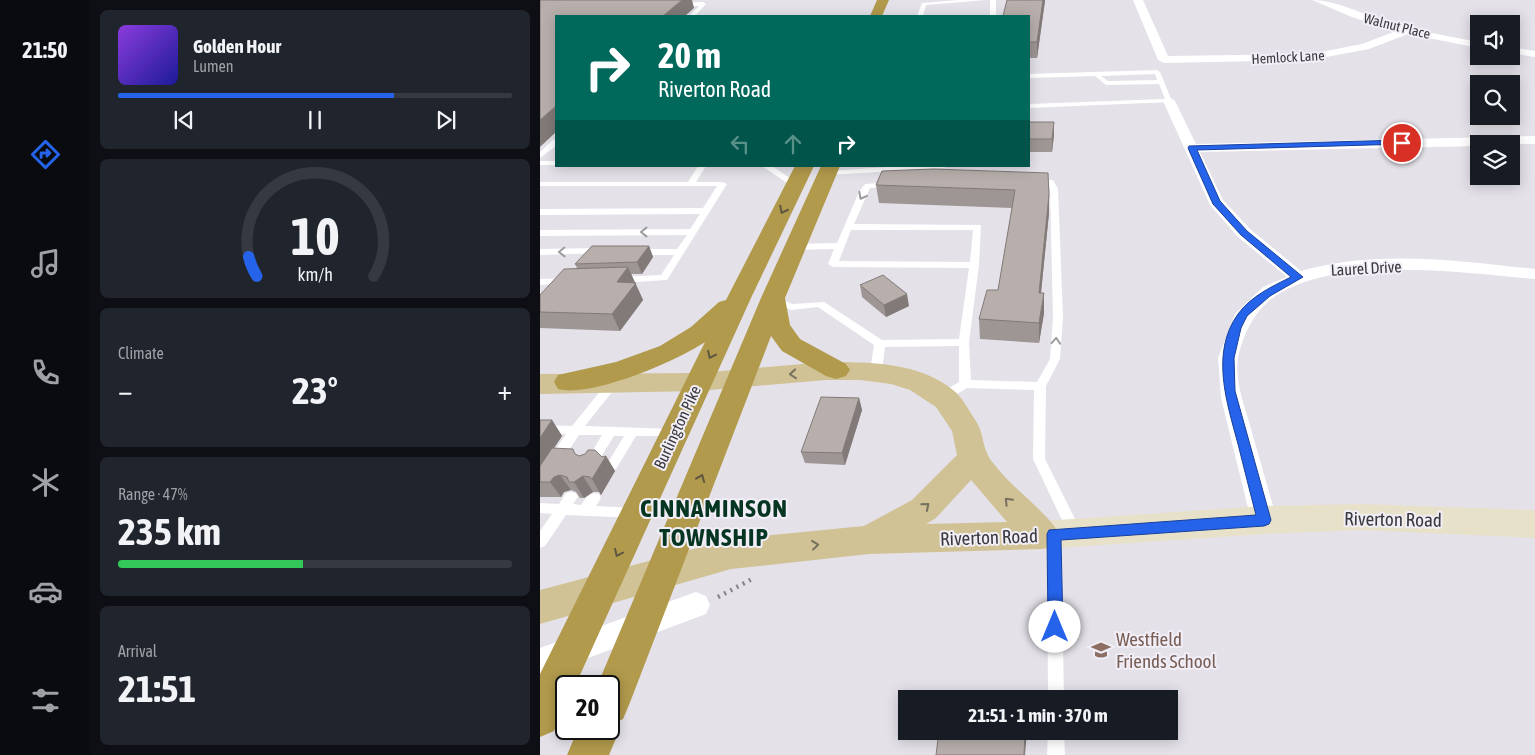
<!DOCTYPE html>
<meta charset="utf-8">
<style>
:root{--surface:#171b24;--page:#20242c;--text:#f1f3f6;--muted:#9ea1a6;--line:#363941;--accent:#2563eb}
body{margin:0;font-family:"Asap Condensed",sans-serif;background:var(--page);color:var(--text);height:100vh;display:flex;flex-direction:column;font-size:19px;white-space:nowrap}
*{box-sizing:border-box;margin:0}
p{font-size:16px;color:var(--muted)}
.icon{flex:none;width:28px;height:28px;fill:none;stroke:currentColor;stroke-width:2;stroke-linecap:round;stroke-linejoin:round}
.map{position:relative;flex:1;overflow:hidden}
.side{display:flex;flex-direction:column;gap:10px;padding:10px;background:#0d0f14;width:450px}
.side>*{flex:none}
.hud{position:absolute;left:15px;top:15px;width:475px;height:152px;border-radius:0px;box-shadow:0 2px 12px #0003;background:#00695c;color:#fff;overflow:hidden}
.fabs{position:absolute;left:930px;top:15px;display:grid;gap:10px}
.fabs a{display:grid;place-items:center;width:50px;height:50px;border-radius:0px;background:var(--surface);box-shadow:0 2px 12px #0003;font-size:25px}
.speed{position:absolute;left:15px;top:675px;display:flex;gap:10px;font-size:25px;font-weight:700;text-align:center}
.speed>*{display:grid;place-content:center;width:65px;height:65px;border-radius:50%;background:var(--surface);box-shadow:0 2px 12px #0003;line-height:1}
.speed .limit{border:2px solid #111;border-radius:8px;background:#fff;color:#111}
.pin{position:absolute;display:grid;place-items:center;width:42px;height:42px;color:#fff;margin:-21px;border:2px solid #fff;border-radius:50%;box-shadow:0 1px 5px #0007}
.me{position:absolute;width:55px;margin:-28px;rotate:0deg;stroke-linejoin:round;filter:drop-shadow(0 0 4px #0008)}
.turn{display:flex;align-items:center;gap:18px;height:105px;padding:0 20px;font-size:22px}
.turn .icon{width:65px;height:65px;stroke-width:2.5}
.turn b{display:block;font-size:35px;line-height:42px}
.lanes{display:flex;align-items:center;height:48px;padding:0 20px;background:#0003;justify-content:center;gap:25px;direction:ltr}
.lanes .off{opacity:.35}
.big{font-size:38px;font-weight:700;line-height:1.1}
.side .tile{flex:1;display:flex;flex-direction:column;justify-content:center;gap:8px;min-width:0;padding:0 18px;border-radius:8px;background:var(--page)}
.side .dial{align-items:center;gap:0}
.dial svg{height:130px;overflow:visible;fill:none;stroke:var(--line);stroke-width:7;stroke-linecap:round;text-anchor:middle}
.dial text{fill:var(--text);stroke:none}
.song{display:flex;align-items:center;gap:15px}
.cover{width:60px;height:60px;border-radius:8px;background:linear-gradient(135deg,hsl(270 70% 55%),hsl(240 70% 35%))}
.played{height:5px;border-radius:2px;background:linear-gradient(90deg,var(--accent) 70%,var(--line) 70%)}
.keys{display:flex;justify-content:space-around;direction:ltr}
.heat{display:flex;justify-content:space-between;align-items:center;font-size:28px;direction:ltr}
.charge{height:8px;border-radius:4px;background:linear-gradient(90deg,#34c759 47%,var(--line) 0)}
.trip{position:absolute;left:358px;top:690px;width:280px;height:50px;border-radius:0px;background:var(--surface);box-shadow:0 2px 12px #0003;font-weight:700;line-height:50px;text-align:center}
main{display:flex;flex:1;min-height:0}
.menu{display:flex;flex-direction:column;width:90px;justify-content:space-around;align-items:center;background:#090b0e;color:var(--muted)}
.menu .icon{width:35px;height:35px}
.menu .current{color:var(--accent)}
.menu b{font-size:22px;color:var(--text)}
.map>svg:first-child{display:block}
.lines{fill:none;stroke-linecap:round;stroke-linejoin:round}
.path{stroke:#87858b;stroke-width:4.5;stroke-dasharray:2 5;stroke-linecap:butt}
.lane{fill:#fff;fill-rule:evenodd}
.street{fill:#fff;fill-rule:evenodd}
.secondary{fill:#e8e1c9;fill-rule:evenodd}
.primary{fill:#d0c294;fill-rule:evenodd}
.highway{fill:#b19a4c;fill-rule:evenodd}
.wall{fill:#9e9694}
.shaded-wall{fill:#817a78}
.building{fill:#b8afac;stroke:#817a78}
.oneway{stroke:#9c9c9e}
.oneway2{stroke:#5e5641}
.oneway3{stroke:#76705f}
.route{fill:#2563eb;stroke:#184099}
.labels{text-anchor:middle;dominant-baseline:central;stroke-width:4;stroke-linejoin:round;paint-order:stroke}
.far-street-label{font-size:14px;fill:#3a393c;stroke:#f1eef7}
.street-label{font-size:16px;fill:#3a393c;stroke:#f1eef7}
.near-street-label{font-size:19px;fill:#3a393c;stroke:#f1eef7}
.near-education-label{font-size:19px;fill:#785e54;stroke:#f1eef7;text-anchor:start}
.near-district-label{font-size:25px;font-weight:bold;letter-spacing:1px;fill:#063522;stroke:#f1eef7}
</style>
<main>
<nav class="menu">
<b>21:50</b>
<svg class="icon current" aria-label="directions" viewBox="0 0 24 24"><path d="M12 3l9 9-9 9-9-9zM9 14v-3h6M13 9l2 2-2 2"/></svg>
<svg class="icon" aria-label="music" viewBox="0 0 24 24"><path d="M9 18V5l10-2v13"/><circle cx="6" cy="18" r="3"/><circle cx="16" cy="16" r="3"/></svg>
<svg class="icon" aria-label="phone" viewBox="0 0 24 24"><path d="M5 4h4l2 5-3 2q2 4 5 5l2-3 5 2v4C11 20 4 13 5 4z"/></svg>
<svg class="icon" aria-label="climate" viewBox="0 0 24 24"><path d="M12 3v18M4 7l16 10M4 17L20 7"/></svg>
<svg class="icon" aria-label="car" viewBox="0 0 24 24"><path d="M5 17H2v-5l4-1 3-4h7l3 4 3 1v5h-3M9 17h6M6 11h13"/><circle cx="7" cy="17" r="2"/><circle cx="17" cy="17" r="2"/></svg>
<svg class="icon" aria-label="filters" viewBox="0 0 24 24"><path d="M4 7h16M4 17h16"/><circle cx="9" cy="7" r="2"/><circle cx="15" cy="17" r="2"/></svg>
</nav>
<section class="side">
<div class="tile">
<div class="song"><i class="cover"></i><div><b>Golden Hour</b><p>Lumen</p></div></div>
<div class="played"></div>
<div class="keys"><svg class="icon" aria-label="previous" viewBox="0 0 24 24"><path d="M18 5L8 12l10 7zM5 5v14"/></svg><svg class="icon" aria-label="pause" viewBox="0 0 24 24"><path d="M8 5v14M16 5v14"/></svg><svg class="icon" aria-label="next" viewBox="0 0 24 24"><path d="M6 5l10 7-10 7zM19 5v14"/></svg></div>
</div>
<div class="tile dial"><svg viewBox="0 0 100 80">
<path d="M14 69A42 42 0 1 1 86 69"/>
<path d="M14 69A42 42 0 0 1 9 57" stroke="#2563eb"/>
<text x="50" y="56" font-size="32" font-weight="700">10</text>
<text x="50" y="72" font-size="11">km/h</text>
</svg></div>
<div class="tile"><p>Climate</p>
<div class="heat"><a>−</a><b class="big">23°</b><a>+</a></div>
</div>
<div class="tile"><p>Range · 47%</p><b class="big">235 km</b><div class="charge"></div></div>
<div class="tile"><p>Arrival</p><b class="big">21:51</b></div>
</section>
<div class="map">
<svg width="995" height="755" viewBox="0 0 995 755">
<rect width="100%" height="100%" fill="#e4e1e9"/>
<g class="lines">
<path class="path" d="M178,597l34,-18"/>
<g class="lane">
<path d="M419,0h26l-59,5 -3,11h-6l5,-13z"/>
<rect x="450" y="0" width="6" height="16"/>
<path d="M137,3l26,-1 3,2 -11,12h-6l10,-10h-20z"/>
<path d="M617,70l3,2 12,29 -1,1 -142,6v-4l136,-5 -6,-15 -53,1 -11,-9 -66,2v-4zM615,74l2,6 -49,1 -7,-5z"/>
<path d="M13,140h3v6l-16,12v-6z"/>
<rect x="0" y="161" width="16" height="4"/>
<path d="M158,166h8l-10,16h27l4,2 -60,96 -48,3 -5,-3 5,-3 42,-2 13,-20h-37l-5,-3 5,-3h40l10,-14 -147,1v-6l150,-1 10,-15 -160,1v-6l163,-1 14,-22h-177v-4h148z"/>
<path d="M222,166h10l28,19 -7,2z"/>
<path d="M361,166h47l-4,2 -115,7 -4,-2 4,-2z"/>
<path d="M491,178l22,2 5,9 5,128 -3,42 -14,27 -1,73 36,72 -2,4 -5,2 -5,-2 -36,-76 1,-69 -67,-2 -20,12h-8l-2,-3 2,-3 20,-12v-36l-74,1 -3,25 -6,4 -6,-4 4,-27 -56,-38 -27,3 -22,-11 5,-3 18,8 32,-2 58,38 77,-1 10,-71 -136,-1 -5,-3 6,-15 -39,1 -5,-3 5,-3 42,-1 22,-51 6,-8 29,-2v4l-24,2 -16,36 127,1 -2,40 -10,77 2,38 66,2 13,-23 3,-42 -3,-128 -3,-5 -16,-2zM311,230h122l-3,32 -131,-1z"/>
<path d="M61,248l3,1v4l-64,2v-6z"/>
<path d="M28,278l5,3 -2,2 -31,2v-6z"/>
<path d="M74,378l6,4 -35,44 90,3 4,1 2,3 -2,3h-43l-20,33 -4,2 -4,-2 -2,-3 18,-30h-10l-20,32 -4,2 -4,-2 -2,-3 18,-30h-23l-34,51 -5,1v-15l26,-38 -26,-1v-8l32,1 38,-47z"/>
<path d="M31,492l5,1 2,4 -5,7 8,1c5,-7 8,-14 18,-11l2,4 -5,8 39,2 5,1 2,4 -2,4 -5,1 -69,-3 -21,31 -5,2v-17l12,-17 -12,-1v-10l19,1 7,-11z"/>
<path d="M514,528l5,2 2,4 3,165h-16l-1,-165 2,-4z"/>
<path d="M508,731h16l1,24h-18z"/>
</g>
<g class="street">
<path d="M593,0h10l25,56 142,-2 52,-10 34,-13 -44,-14 -40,-17c24,0 47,13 70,20 31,10 64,16 97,22v6l-71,-14 -39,15 -59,11 -146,3 -6,-3z"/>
<path d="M971,47l24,4v6l-24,-4z"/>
<path d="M629,97l6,4 21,43 339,-8v8h-56v2l-279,6 23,48 27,29 51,42c76,-22 158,-10 234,-2v10c-71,-6 -196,-24 -258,16 -21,13 -34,38 -39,63 -4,25 9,54 15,78 8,28 16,56 24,84l-4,7 -9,4 -9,-4 -4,-7 -30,-122 -3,-40 17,-44 28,-27 24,-10 -49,-40 -28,-32 -47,-104z"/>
<path d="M156,592l10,4 4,9 -4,9 -166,62v-28z"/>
</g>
<path class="secondary" d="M820,504l175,6v28l-175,-8 -96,4 -221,15 -12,-4 -5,-10 5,-10 12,-4 221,-15z"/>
<path class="primary" d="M286,362c42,0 93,0 127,28 9,7 15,19 21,28 10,15 7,21 13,35 2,6 7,11 11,16 17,21 51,45 62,66l-5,10 -12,4 -174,5 -138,15 -191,55v-34l191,-51 133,-13 48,-26 45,-45 -5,-24 -16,-24 -26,-17 -19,-6 -31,-4h-34l-127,11 -159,3v-20l159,-1zM431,480l36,42 -81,2 10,-6z"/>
<g class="highway">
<path d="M337,0h12l-7,16h-12z"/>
<path d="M255,166h19l-63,132 -176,388h-9v19l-12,26 -14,6v-63l165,-332c-28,19 -114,56 -147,47l-4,-7 4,-7 58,-13 44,-16 31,-19 28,-25 7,-2z"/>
<path d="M281,166h19l-55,132 5,27 10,14 46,25 4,6 -4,6 -10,3 -10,-3 -44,-25 -11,-15 -142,369 -6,14 -6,3 3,7 -11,26h-42l11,-26h31v-43h-12l164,-388z"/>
</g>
</g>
<g class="wall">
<path d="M467,0h38l-8,58h-8v-42z"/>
<path d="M489,122l25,13 -2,17h-23z"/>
<path d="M342,171l167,24v18l-8,80 3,20 -5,30 -59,-4 -1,-20 19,-29 14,-82 -133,-5 -3,-18z"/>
<path d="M109,246l4,11 -11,17h-11l12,26 -23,31 -80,-3v-33l37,-27 -2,-4z"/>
<path d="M320,285l49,21 -23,11 -24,-20z"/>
<path d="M319,398l3,12 -17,55 -40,-2 -4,-11z"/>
<path d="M0,420h12l10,16 -8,12 22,6 3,2 23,1 4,-1 9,15 -14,24 -2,-3h-6l-9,6h-4l-4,-6 -5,-2 -7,2 -3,5h-21z"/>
</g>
<g class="shaded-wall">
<path d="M142,0h10l2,8 -9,8h-22z"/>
<path d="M503,0h2v1l-8,57v-16z"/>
<path d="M16,106v26l-16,15v-27z"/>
<path d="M514,122v13l-2,17v-13z"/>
<path d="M509,195v18l-10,99v-19z"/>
<path d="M109,246l4,11 -11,17 -5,-12z"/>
<path d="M88,267l15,33 -23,31 -8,-17 5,-32z"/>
<path d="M504,293v20l-5,30v-20z"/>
<path d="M367,294l2,12 -23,11 -2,-12z"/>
<path d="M319,398l3,12 -17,55 -3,-12z"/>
<path d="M12,420l10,16 -22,33v-31z"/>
<path d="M66,456l9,15 -14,24 -9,-16z"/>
<path d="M20,475l11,15 -7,2 -3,5 -11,-15 4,-5z"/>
<path d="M43,476l10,16 -9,6 -10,-16z"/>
<path d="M485,731h2l-2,24h-1z"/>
</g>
<g class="building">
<path d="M0,0h142l-19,16h-107v90l-16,14z"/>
<path d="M467,0h36l-6,42h-8v-26h-26z"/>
<path d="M489,122h25l-2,17h-23z"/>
<path d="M393,169l115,4 1,22 -10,98h5l-5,30 -60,-4 8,-29h11l17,-100 -139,-5 6,-14z"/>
<path d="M52,246h57l-12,16 -62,2z"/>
<path d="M88,267l-11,15 19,1 -24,31 -72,-2v-17l24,-26z"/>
<path d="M343,275l24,19 -23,11 -24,-20z"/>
<path d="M281,397l38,1 -17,55 -41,-1z"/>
<path d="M0,420h12l-12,18z"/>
<path d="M12,448l21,1 2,5 4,2 6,-2 3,-4h7l7,7 4,-1 -14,23 -2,-2 -7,-1 -9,6h-5l-2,-5 -7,-2 -6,2 -4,5h-10v-16z"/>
<path d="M405,691l83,5v3h-84z"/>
<path d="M399,731h86l-1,24h-88z"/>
</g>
<defs><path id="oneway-chevron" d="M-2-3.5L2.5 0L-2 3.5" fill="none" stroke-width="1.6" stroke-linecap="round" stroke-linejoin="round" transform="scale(1.25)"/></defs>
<g class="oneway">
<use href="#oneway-chevron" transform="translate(322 196) rotate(118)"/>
<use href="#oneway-chevron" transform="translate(104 232) rotate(180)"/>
<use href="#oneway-chevron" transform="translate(22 252) rotate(179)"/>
<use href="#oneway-chevron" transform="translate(516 341) rotate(-86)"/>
</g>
<g class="oneway2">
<use href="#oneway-chevron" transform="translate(243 210) rotate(117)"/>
<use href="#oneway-chevron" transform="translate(171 355) rotate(115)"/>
<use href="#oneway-chevron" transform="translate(161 478) rotate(-68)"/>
<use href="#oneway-chevron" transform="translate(78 553) rotate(115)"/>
</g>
<g class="oneway3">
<use href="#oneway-chevron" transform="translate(253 374) rotate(175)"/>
<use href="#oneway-chevron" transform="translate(468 501) rotate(-134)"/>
<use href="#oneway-chevron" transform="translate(386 506) rotate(-40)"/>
<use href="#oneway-chevron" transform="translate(275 545) rotate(-6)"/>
</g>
<path class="route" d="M862,140l2,1v3l-207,6 23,51 27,30 56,46 -33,19 -23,20 -6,12 -7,30 1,33 36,129 -2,4 -5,2 -203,14 2,87 -2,5 -6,2 -5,-2 -2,-5 -1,-93 2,-4 207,-15c-6,-23 -12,-47 -18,-71 -11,-41 -28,-91 0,-130 13,-18 35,-28 53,-37l-50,-42 -28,-31 -25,-56 1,-2z"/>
<defs>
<g id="school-bare" transform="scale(1.5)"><path d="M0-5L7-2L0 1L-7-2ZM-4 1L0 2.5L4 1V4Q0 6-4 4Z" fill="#8d6e63" stroke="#f1eef7" stroke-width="2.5" paint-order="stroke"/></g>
</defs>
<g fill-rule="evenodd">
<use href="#school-bare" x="561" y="650"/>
</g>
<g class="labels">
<g class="far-street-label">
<text transform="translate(857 26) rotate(14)">Walnut Place</text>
<text transform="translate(748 57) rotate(-3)">Hemlock Lane</text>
</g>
<g class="street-label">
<text transform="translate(826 268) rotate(-3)">Laurel Drive</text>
<text transform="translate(137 427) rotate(-65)">Burlington Pike</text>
</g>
<g class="near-street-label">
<text transform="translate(853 519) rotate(1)">Riverton Road</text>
<text transform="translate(449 537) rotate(-2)">Riverton Road</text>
</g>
<g class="near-education-label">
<text x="576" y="639">Westfield<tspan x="576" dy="22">Friends School</tspan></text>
</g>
<g class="near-district-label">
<text x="174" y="508">CINNAMINSON<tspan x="174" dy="29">TOWNSHIP</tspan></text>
</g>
</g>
</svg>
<div class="fabs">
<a><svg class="icon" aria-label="sound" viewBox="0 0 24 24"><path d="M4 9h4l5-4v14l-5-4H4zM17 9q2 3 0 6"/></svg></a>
<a><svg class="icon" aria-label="search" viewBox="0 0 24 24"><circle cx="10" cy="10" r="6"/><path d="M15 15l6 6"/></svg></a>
<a><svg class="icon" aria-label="layers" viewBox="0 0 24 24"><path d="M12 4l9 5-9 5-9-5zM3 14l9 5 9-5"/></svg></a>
</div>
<div class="speed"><div class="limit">20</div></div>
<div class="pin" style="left:862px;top:143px;background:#d93025"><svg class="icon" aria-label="arrive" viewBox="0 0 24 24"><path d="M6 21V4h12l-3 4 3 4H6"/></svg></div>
<svg class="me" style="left:515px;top:627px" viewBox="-20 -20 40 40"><circle r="19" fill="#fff"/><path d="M0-13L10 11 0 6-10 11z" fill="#2563eb"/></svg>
<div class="trip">21:51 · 1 min · 370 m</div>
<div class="hud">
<div class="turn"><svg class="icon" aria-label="right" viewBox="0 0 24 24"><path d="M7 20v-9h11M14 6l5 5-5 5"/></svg><div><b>20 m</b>Riverton Road</div></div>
<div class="lanes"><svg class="icon off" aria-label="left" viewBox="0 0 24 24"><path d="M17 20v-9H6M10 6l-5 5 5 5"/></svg><svg class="icon off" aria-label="ahead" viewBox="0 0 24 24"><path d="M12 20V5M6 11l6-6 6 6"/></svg><svg class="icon" aria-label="right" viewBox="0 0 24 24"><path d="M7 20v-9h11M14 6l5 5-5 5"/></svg></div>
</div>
</div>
</main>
